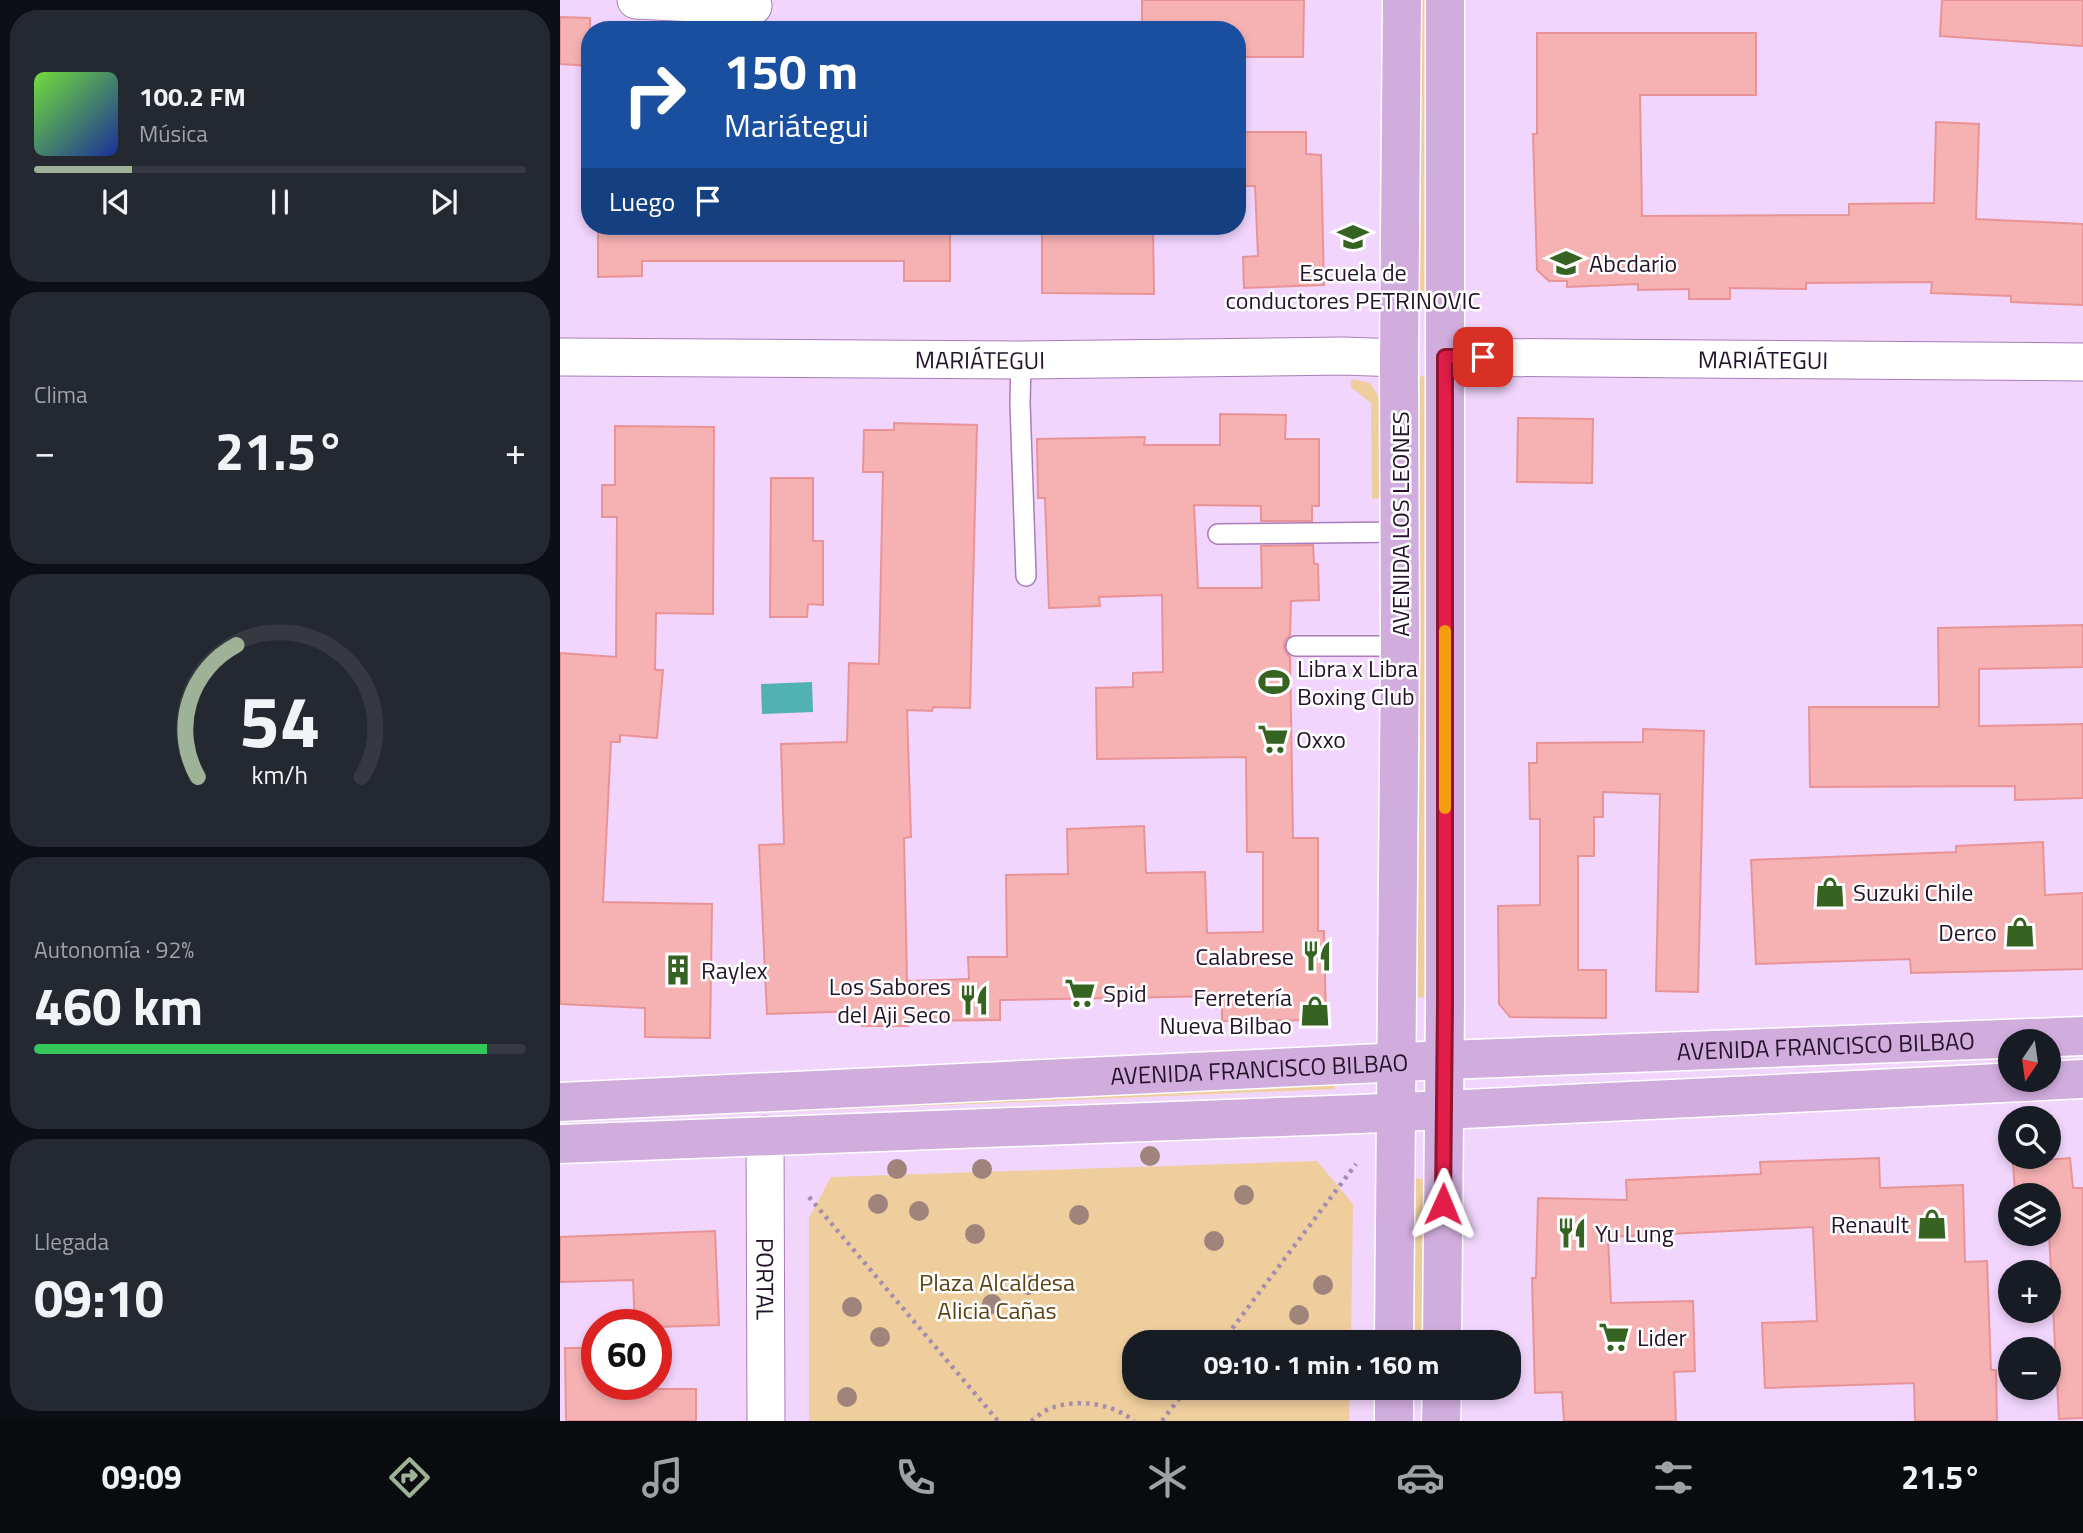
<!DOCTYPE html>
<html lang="es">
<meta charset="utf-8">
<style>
:root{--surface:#171b24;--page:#242831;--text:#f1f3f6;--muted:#9ea1a6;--line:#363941;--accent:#9db297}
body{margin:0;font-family:"Titillium Web",sans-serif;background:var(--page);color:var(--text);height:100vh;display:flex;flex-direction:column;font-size:26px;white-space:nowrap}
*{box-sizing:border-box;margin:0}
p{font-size:23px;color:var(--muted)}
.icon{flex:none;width:38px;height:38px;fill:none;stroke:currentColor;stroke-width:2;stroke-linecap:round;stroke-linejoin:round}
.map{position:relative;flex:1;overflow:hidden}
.side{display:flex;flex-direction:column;gap:10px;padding:10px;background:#0d0f14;width:560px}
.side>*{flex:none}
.banner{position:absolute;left:21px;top:21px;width:665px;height:214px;border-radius:28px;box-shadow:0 4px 10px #0003;background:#1a4fa0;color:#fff;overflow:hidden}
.needle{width:46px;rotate:193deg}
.buttons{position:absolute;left:1438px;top:1029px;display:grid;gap:14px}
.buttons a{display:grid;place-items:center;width:63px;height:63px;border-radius:50%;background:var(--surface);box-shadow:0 4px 10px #0003;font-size:35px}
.speed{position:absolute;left:21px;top:1309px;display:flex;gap:14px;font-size:35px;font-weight:700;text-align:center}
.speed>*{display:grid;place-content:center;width:91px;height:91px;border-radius:50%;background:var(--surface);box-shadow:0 4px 10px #0003;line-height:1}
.speed .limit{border:10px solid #d22;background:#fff;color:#111}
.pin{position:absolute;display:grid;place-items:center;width:60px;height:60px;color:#fff;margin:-30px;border-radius:14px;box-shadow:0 4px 10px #0006}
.me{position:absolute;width:77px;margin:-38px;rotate:1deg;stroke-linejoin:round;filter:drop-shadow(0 0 5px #0008)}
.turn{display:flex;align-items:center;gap:24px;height:147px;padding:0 28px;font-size:32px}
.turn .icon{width:91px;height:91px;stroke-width:2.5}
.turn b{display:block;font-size:49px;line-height:60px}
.then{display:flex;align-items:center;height:66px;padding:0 28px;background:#0003;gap:14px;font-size:26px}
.big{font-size:52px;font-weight:700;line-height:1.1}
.side .widget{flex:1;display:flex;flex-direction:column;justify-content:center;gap:10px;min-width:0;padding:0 24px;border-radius:28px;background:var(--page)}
.side .dial{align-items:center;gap:0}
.dial svg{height:182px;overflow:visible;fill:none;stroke:var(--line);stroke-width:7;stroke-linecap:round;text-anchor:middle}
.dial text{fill:var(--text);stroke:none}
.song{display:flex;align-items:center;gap:21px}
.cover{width:84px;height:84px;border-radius:10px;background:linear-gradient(135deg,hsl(100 70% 55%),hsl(230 70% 35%))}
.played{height:7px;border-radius:4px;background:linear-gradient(90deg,var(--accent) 20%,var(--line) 20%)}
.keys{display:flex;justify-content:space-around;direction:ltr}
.heat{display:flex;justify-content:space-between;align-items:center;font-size:38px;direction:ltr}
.charge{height:10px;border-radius:5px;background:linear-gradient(90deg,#34c759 92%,var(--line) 0)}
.trip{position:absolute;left:562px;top:1330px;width:399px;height:70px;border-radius:28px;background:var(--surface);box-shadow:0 4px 10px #0003;font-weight:700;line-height:70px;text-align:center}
.menu{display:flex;height:112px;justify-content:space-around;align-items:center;background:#090b0e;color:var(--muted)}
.menu .icon{width:49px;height:49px}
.menu .on{color:var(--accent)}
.menu b{font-size:32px;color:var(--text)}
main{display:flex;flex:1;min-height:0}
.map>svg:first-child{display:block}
.green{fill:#efce9e}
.water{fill:#51b1b3}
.building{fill:#f6b1b3;stroke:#e89497;stroke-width:2}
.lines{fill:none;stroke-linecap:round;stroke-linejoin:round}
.lane-casing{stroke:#aa7dba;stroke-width:22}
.street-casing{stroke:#aa7dba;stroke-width:39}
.primary-casing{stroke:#fff;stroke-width:41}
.path{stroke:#a58dae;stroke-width:4.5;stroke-dasharray:3.5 5;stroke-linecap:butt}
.lane{stroke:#fff;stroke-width:19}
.street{stroke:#fff;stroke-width:37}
.primary{stroke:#d1adde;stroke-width:38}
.tree{fill:#a0847c}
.route-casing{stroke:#92132f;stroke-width:18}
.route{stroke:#e11d48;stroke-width:12}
.slow{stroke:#f59e0b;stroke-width:12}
.labels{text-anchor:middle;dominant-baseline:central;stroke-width:5;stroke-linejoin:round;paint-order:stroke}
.poi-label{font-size:24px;fill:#24132a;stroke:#fff;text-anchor:start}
.street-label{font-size:24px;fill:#24132a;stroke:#fff}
.park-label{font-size:24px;fill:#5e4214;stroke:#fff}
</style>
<main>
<section class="side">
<div class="widget">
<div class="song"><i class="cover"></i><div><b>100.2 FM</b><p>Música</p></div></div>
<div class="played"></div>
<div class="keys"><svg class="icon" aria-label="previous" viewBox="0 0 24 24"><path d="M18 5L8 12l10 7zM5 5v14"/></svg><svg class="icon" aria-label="pause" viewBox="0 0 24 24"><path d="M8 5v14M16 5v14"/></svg><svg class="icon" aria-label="next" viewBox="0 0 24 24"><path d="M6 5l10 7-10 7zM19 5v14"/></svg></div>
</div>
<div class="widget"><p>Clima</p>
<div class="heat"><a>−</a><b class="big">21.5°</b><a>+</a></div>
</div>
<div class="widget dial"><svg viewBox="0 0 100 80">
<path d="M14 69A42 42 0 1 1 86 69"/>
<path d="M14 69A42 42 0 0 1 31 11" stroke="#9db297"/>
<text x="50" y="56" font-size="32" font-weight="700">54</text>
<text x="50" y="72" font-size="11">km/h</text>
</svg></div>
<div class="widget"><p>Autonomía · 92%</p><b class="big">460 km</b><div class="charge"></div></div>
<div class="widget"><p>Llegada</p><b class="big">09:10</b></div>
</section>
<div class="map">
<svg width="1523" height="1421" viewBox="0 0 1523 1421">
<rect width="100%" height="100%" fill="#f1d5fc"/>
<g class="green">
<path d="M857,0h10l-1,305 -9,-1z"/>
<path d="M866,376l2,296 -3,325 -9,1v-621z"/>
<path d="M791,379l19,4 10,16v99l-8,1 -1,-96 -20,-16z"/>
<path d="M775,1082v7l-775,32v-7z"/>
<path d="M757,1161l36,43 -2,138h-217v46h216l-1,33h-540v-203l22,-41z"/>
<path d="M856,1178l8,2 -2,151 -9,-2z"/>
</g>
<path class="water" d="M252,682l1,30 -51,2 -1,-30z"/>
<g class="building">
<path d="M582,0h162l-1,57h-66v-27h-95z"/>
<path d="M1382,0h141v46l-143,-10z"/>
<path d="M0,17l30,1v48l-30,-2z"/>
<path d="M977,33h219v62h-116l2,121 207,-1v-11l85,-1 2,-81 43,2 -3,95 107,5v81l-72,-3v-6l-80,-3 1,-11 -126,1v6l-76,-1v11h-41v-10l-51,1v-6l-71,3v-6h-18l-12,-11 -4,-136h4z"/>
<path d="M677,132h69v22l15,1 3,130 -80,3 -1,-31 15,-1 -3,-70h-18z"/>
<path d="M38,226h352v55h-46v-20h-262v15l-44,1z"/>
<path d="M482,226h111l1,68 -112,-1z"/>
<path d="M660,414l66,1 -1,24h34v67h-7v15h-51v-15l-67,-1 4,83h64l-1,-42 52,-1 1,19h4l1,36 -28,1 -1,34 -5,5 -1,7 2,6 4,4 3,181h25v93h6l2,89 -104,1v-25l-222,4v20l-92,1v5h-46v-15l-95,3 -8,-169 25,-1 -3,-100 66,-2 2,-79 30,1 4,-192h-20l1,-42h30v-7l83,2 -7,283 -37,-1 -1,4 -25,-1 4,127 -7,1 3,143 62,-2 -1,-22h39l-1,-82 62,-1 -1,-45 77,-3 2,47 59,-1 2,61 56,-1v-80h-16l-1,-95 -149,2 -1,-71 37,-1v-14l30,-1 -1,-77 -63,2 1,9 -51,2 -4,-110h-7l-1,-59 108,-2 -1,8h76z"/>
<path d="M958,418l75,1 -1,64 -75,-1z"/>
<path d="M55,426l99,1 -1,187 -57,-1 -1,57h8l-6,68 -37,-3v7h-9l-8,160 109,2 -2,134 -65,-1v-29l-85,-4v-351l56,4 1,-140h-15v-32h13z"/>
<path d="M211,478h42v63h10v64l-15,-1 -1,13h-37z"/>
<path d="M1523,625v42l-104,2v57l104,-2v74l-68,2v-14l-205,1 -1,-80h130l-1,-79z"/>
<path d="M1083,729l61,2 -6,261 -42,-1 4,-197 -57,-2v25h-9v39h-16v114h28v48l-96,-1 -11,-13 -1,-98 42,-1v-86h-10l-1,-56h8v-20l106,-1z"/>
<path d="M1483,842l2,53 38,-2v76l-172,4 -1,-14 -154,5 -5,-104 205,-8v-6z"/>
<path d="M1319,1158l1,30 83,-3 2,77 22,-1 4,109h5l1,51h-82l-1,-38 -149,5 -3,-65 55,-2 -4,-94 -205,10 3,66 82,-2 2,70 -21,1 2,49h-112l-2,-29 -27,1 -3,-115h4l2,-80 89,2 -1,-20 135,-6 -1,-12z"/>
<path d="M1510,1158l3,30h10v230l-24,1 -10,-185v-39h-34l-2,-33z"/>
<path d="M155,1231l4,94 -63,2v-2h-21l-2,-45 -73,2v-45z"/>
<path d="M5,1348h32v36h38v5h61v32h-130z"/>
</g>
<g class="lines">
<g class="lane-casing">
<g id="lane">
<path d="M461,360l-1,43 6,173"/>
<path d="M658,534l183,-2"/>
<path d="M736,646h104"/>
</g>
</g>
<g class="street-casing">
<g id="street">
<path d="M76,0l117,6"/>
<path id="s1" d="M0,357l461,3 322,-4 56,2"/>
<path id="s2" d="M885,357l638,5"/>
<path id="s3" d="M205,1135l1,286"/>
</g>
</g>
<g class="primary-casing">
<g id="primary">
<path id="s4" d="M0,1102l885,-42 638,-24"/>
<path d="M0,1144l800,-30 723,-35"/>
<path d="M834,1342l6,-696 -1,-288 3,-358"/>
<path d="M882,1342l3,-339v-1003"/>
<path d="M834,1421v-33"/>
<path d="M881,1421l1,-33"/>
</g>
</g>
<g class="path">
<path d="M249,1197l189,224"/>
<path d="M662,1342l134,-178"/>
<path d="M471,1421c6,-4 12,-10 18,-12 27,-11 63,-6 85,12"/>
<path d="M602,1421l25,-33"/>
</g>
<use href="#lane" class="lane"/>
<use href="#street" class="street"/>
<use href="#primary" class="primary"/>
</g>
<g class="tree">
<circle cx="590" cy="1156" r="10"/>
<circle cx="337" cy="1169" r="10"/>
<circle cx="422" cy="1169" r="10"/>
<circle cx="684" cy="1195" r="10"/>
<circle cx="318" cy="1204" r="10"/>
<circle cx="359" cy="1211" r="10"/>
<circle cx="519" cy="1215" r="10"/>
<circle cx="415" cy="1234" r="10"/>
<circle cx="654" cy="1241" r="10"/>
<circle cx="468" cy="1285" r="10"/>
<circle cx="763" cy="1285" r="10"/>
<circle cx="432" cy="1304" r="10"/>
<circle cx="292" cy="1307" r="10"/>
<circle cx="739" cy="1315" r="10"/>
<circle cx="320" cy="1337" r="10"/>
<circle cx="287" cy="1397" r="10"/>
</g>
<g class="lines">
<g class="route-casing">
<path id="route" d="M883,1204l2,-201v-646h38"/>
</g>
<use href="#route" class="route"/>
<path class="slow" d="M885,631v177"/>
</g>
<defs>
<g id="school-bare" transform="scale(2.415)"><path d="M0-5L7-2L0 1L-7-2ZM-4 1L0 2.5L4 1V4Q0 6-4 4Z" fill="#366322" stroke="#fff" stroke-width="2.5" paint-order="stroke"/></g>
<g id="stadium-bare" transform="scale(2.415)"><path d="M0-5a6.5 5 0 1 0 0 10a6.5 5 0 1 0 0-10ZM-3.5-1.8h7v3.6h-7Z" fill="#366322" stroke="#fff" stroke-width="2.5" paint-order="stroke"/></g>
<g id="supermarket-bare" transform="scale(2.415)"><path d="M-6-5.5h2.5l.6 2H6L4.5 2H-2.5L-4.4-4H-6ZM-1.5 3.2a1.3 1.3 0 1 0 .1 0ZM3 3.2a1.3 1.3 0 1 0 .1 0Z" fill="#366322" stroke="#fff" stroke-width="2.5" paint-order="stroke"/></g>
<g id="shop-bare" transform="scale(2.415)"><path d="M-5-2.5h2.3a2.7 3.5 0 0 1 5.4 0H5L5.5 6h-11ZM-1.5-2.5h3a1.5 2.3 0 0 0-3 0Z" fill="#366322" stroke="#fff" stroke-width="2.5" paint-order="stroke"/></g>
<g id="restaurant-bare" transform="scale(2.415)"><path d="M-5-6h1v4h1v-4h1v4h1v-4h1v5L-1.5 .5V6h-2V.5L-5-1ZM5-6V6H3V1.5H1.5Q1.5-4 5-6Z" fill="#366322" stroke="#fff" stroke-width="2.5" paint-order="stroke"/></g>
<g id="building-bare" transform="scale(2.415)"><path d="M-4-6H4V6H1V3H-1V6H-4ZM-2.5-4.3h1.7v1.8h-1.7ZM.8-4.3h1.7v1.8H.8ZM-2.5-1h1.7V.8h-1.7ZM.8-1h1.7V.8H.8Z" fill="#366322" stroke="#fff" stroke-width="2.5" paint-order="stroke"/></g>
</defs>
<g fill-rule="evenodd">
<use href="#school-bare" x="793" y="237"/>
<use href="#school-bare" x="1006" y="263"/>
<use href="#stadium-bare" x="714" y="682"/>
<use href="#supermarket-bare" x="713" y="739"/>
<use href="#shop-bare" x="1270" y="892"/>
<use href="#shop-bare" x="1460" y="932"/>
<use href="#restaurant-bare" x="757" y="956"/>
<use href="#building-bare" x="118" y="970"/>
<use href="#supermarket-bare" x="520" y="993"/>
<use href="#restaurant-bare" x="414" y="1000"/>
<use href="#shop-bare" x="755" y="1011"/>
<use href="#shop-bare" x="1372" y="1224"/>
<use href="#restaurant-bare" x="1012" y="1233"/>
<use href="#supermarket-bare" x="1054" y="1337"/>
</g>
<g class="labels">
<g class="poi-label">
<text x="1029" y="263">Abcdario</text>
<text x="793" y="272" text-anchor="middle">Escuela de<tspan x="793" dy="28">conductores PETRINOVIC</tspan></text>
<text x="737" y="668">Libra x Libra<tspan x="737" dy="28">Boxing Club</tspan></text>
<text x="736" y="739">Oxxo</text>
<text x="1293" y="892">Suzuki Chile</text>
<text x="1437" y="932" text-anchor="end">Derco</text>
<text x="734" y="956" text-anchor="end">Calabrese</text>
<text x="141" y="970">Raylex</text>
<text x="391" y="986" text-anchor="end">Los Sabores<tspan x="391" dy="28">del Aji Seco</tspan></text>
<text x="543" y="993">Spid</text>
<text x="732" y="997" text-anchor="end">Ferretería<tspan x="732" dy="28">Nueva Bilbao</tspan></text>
<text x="1349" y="1224" text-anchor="end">Renault</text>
<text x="1035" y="1233">Yu Lung</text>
<text x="1077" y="1337">Lider</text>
</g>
<g class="street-label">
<text stroke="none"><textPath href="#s1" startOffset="420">MARIÁTEGUI</textPath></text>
<text stroke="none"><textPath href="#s2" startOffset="318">MARIÁTEGUI</textPath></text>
<text transform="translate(840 524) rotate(-90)">AVENIDA LOS LEONES</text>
<text stroke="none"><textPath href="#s4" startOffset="1267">AVENIDA FRANCISCO BILBAO</textPath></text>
<text stroke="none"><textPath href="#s4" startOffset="700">AVENIDA FRANCISCO BILBAO</textPath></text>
<text stroke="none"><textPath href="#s3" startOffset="144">PORTAL</textPath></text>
</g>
<g class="park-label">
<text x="437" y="1282">Plaza Alcaldesa<tspan x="437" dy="28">Alicia Cañas</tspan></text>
</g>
</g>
</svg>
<div class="buttons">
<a><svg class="needle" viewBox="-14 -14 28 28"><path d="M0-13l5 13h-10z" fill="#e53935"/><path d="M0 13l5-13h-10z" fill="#9ea1a6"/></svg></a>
<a><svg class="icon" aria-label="search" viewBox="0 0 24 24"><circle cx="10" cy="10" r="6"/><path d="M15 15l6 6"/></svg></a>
<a><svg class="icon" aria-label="layers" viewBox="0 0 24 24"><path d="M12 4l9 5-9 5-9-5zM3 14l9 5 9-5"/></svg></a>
<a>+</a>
<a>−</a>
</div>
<div class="speed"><div class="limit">60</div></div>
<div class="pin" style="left:923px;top:357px;background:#d93025"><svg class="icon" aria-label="arrive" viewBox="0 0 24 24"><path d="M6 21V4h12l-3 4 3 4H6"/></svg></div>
<svg class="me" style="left:883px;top:1204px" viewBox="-20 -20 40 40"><path d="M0-17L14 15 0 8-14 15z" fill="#e11d48" stroke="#fff" stroke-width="4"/></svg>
<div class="trip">09:10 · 1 min · 160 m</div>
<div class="banner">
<div class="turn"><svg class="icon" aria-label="right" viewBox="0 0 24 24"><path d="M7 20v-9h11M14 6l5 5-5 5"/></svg><div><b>150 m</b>Mariátegui</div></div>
<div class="then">Luego<svg class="icon" aria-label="arrive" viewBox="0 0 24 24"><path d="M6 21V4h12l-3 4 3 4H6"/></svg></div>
</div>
</div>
</main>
<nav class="menu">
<b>09:09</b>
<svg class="icon on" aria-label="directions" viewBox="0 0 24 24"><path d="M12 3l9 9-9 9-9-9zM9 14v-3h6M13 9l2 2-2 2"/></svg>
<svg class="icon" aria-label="music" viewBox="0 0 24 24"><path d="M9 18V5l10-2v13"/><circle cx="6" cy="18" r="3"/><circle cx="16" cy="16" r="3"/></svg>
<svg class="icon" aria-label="phone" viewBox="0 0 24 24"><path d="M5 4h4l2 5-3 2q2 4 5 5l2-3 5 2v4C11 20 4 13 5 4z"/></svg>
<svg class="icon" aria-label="climate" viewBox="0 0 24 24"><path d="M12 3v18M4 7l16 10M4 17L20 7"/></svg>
<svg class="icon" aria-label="car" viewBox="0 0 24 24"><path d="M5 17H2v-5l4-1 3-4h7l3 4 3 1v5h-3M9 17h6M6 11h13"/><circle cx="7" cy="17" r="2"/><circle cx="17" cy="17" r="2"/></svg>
<svg class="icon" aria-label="filters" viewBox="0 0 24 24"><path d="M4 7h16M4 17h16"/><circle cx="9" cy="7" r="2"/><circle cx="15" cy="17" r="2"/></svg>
<b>21.5°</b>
</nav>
